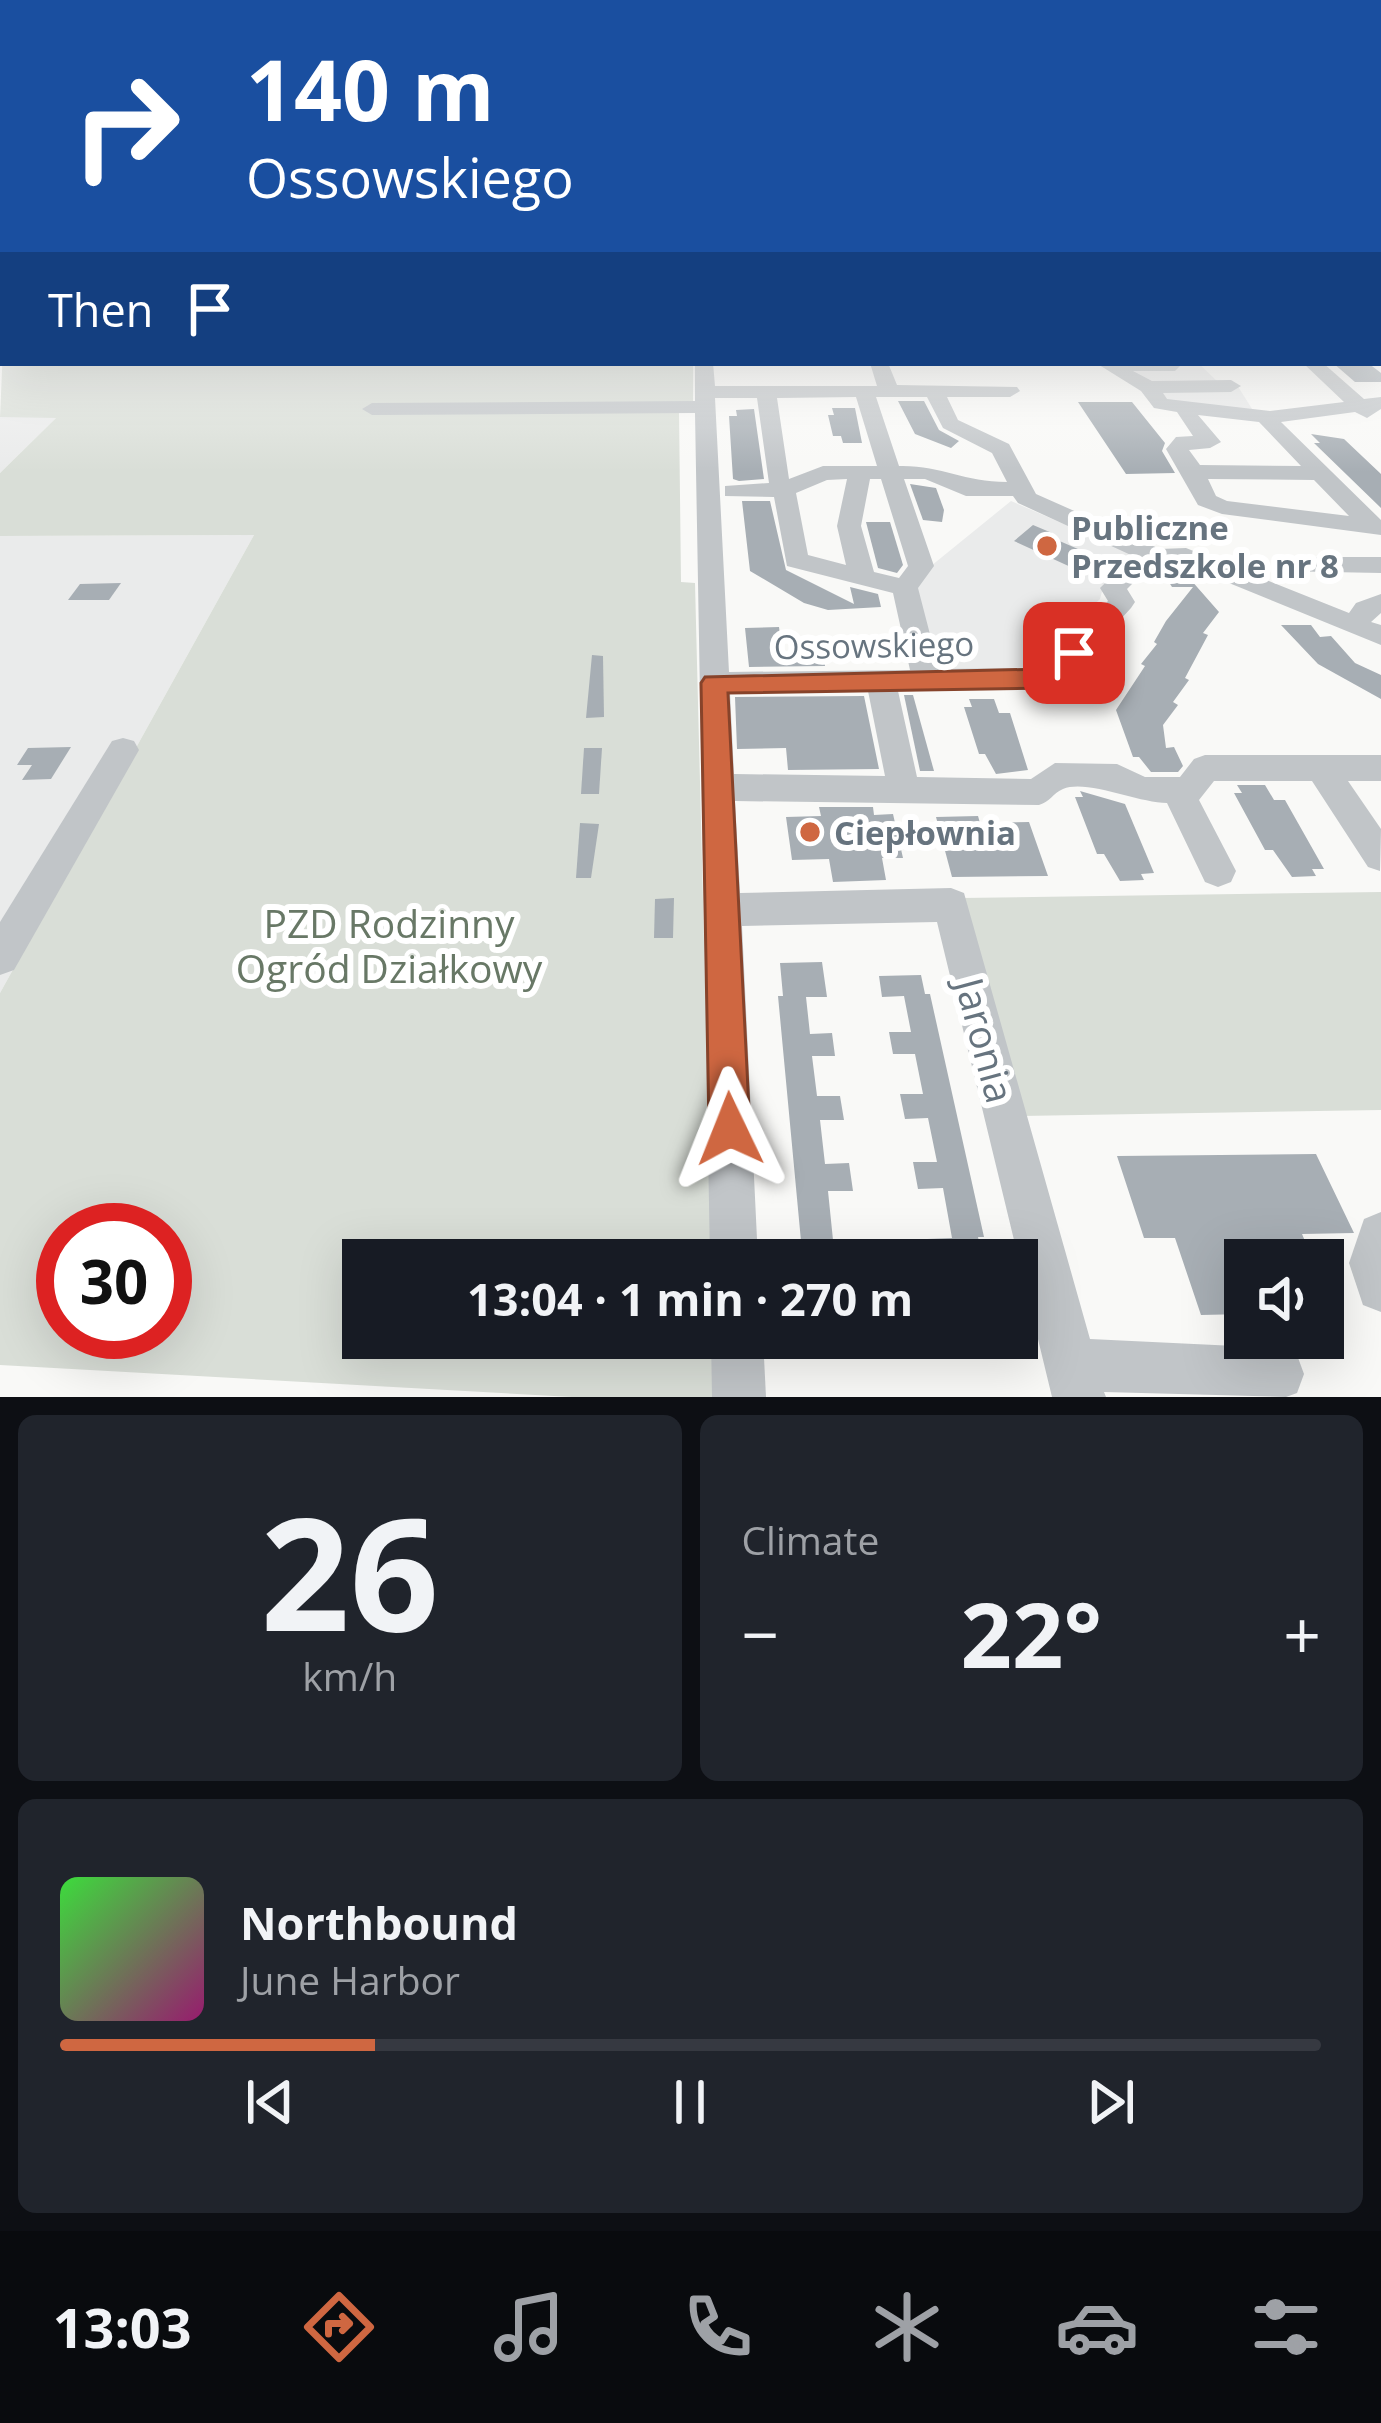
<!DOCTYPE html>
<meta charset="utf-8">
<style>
:root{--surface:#171b24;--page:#20242c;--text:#f1f3f6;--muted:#9ea1a6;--line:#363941;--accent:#cf6741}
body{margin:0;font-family:"Open Sans",sans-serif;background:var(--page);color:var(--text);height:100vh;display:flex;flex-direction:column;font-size:45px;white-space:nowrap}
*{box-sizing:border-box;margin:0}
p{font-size:39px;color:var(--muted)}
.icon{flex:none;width:66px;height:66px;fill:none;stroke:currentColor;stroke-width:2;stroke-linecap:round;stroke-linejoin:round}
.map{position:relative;height:1397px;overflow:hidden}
.side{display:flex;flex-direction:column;gap:18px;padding:18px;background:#0d0f14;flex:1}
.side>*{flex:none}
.banner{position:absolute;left:0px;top:0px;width:1383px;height:366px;box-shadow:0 12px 48px #0002;background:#1a4fa0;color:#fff;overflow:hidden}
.buttons{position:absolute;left:1224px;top:1239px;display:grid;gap:24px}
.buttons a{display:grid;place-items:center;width:120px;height:120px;border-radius:0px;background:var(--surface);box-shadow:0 12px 48px #0002;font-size:60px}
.speed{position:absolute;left:36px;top:1203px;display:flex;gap:24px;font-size:60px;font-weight:700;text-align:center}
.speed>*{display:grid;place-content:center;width:156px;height:156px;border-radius:50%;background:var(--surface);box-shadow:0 12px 48px #0002;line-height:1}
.speed .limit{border:18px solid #d22;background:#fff;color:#111}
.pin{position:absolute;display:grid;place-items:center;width:102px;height:102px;color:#fff;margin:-51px;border-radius:24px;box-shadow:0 6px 18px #0006}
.me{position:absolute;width:132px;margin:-66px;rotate:358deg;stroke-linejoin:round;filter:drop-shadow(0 0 9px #0008)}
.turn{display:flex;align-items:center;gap:42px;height:252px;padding:0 48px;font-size:54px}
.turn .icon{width:156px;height:156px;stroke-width:2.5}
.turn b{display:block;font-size:84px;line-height:102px}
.then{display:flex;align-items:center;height:114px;padding:0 48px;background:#0003;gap:24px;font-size:45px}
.big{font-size:90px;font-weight:700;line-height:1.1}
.side .card{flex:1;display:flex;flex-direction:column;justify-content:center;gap:18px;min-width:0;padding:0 42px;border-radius:18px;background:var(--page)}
.side .dial{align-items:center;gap:0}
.dial b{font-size:156px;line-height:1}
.song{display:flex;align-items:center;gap:36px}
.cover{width:144px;height:144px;border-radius:18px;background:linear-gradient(135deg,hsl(120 70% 55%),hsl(320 70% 35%))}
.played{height:12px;border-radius:6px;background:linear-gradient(90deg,var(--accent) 25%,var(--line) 25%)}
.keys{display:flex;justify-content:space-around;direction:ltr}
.heat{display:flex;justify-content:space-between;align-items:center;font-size:66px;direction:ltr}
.side .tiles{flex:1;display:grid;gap:18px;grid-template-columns:1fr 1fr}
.card:last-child{grid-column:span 2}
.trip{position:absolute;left:342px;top:1239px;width:696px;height:120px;border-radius:0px;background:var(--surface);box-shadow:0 12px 48px #0002;font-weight:700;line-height:120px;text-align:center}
.menu{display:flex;height:192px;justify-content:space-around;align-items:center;background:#090b0e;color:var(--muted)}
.menu .icon{width:84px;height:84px}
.menu .on{color:var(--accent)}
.menu b{font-size:54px;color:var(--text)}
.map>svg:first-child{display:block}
.built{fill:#eaebeb}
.green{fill:#d9ded7;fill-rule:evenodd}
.building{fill:#a7aeb4}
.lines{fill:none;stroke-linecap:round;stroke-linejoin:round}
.minor{fill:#c1c5c8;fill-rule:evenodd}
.route{fill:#cf6741;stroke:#87432a;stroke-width:3}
.poi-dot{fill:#cf6741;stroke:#fff;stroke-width:4.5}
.labels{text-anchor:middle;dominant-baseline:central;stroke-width:12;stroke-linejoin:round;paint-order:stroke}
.poi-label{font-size:33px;font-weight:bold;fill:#67747f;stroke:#fff;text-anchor:start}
.street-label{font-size:33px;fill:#67747f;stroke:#fff}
.near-park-label{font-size:39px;fill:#687866;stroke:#fff}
.near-street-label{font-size:39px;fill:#67747f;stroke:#fff}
</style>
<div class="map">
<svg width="1381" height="1397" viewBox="0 0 1381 1397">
<rect width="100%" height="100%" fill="#f9f9f7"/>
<g class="built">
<path d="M1101,363h97l20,19 19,3 22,35 -103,-13 -19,-25z"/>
<path d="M0,417h57l-57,56z"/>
<path d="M1011,501l124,54 -32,33 -3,11 -69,68 -95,4 -21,-80 11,-21z"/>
<path d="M254,535l-254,458v-457z"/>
</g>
<g class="green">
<path d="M3,348v15h690v47l-14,1 2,171 14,1 17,677h-349v78h351l2,59h-144l-572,-32v-372l254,-458 -254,1v-63l56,-55 -56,-1zM63,1230h102v102h-102z"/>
<path d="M1381,892v218l-360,6 -59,-218z"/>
</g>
<g class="building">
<path d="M1333,363h35l13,10v9h-26z"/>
<path d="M898,401h26l15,29 20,11 -8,7 -36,-14z"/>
<path d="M1078,402h54l33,41 -3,8 13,22 -49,1z"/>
<path d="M832,408h23l7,35h-19l-2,-7h-8l-5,-21h6z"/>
<path d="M754,409l10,70 -25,2 -6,-2 -4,-63h8l-1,-6z"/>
<path d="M1311,434l33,5 37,35v34l-67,-65h6z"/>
<path d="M910,484l26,4 8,22 -2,12 -19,-2z"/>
<path d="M742,501h28l16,69 68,34 -4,-17 28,7 3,13 -53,3 -24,-7 -54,-32z"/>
<path d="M866,522h24l13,43 -6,8 -19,-5z"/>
<path d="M1033,525l19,8 -4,3 53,23 -15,15 -72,-33z"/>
<path d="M1162,571h21l36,41 -16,21 5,2 -23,43 4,2 -16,22 5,3 -15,20 3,23 8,-1 9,19 -5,6h-27l-12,-15h-6l-17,-47 29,-44 -4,-2 16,-20 -3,-2 12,-21 27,-34h-21z"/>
<path d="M121,583l-12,17h-41l12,-16z"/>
<path d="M1281,625h30l9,12 11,-1 24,27 26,12v24l-63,-35z"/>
<path d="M779,627l4,31 41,-1 1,9 -76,1 -4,-39z"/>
<path d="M592,655l11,1 1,61 -18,1z"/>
<path d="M904,695h9l21,76h-14z"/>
<path d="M864,696l15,73 -91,1 -2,-22 -49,1 -2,-52z"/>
<path d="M969,699h25l5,14h11l18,57 -32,4 -11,-20h-6l-15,-47h8z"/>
<path d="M71,747l-20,32 -29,1 10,-15h-15l11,-17z"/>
<path d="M584,748h18l-3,46h-18z"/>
<path d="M1237,785h28l9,15h11l39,69h-12l4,7 -24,1 -19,-27h-8l-31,-57h8z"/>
<path d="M1080,791l45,13 29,69 -13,1 3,6 -24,1 -16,-27h-7l-22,-57h8z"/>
<path d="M819,807h54l1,8 19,-1 10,44h-21l4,22 -53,2 -4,-23 -37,1 -6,-43 35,-1z"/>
<path d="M978,816l2,7 49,-1 19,54 -96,1 -16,-60z"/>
<path d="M580,823l19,1 -8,54h-15z"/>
<path d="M674,898l-1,40h-19l1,-39z"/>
<path d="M822,962l5,35h-21l4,37 22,-1 3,23h-23l5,40h23l4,24h-24l5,44 24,-1 4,28h-25l5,49h27l3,20h-54l-2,-19h-6l-23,-245h5l-3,-33z"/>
<path d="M921,975l4,19h5l54,243h-6l5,23h-52l-4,-21 25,-1 -9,-50 -25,1 -5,-27h24l-9,-44 -23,1 -5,-25h23l-8,-40h-22l-4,-22h22l-7,-36 -22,1 -3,-21z"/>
<path d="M1316,1154l38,79 -52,1 11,26h-68v54l-44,1 -26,-77h-31l-27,-82z"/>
</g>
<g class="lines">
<g class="minor">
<path d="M695,363h18l2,23h162l-7,-23h18l9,22 120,2 3,4 -10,6h-63l11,23 51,24 27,50 124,55 26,-1 163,65 7,-10 25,-9v19l-10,9 10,3v20l-206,-84 -27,7 -21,21 8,13 -4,6 -71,77 -162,6 19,86 114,2 24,-16 62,1 28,13h35l14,-18 11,-4h176v26h-33l33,48 -1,42 -12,-4 -56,-86h-98l-15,19 37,71 -5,11 -13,5 -13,-5 -38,-79c-29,0 -80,-24 -104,-14 -10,4 -13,13 -24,16l-304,-4 5,92 211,-5 13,5 126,446 188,9 19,7 7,19 -7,19 -11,4 -182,-5 2,5h-54l-115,-475 -195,4 16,334h-48l-15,-847 -323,2 -10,-6 10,-6 323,-2zM856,397l21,69h-54l-34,13 -12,-81zM876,397h51l16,31 49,25 15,29c-44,0 -66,-17 -108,-16zM715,398h42l12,85 -44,3v10l49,1 13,69 106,27 17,77 -181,2zM847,479l-10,47 9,39 -38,-10 -12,-62 31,-13zM870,479h11l27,87 -9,12 -25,-6 -13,-46zM904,479h21l41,17h47l5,7 115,53 -33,32 8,13 -65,67 -104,1 -21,-81 16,-22zM868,691l17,85 -151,-2 -4,-81z"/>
<path d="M1096,363h87l-8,8h-42l19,10 79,-1 10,6 -10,6 -68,1 4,6 103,12 74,-9 -41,-39h20l41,36 17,-2v12l-14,9 -12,-6 -74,10 100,98v15l-159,-21 -24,-9 -32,-56 10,-12 17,-1 -16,-24 -23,-4 -13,-17zM1198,415l61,7 42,44 -101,-1 -11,-15 21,-2 11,-6zM1208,479l106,1 35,36 -122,-15 -11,-5z"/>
<path d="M1287,557h94v16l-103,-2 -4,-6z"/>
<path d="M123,738l11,3 5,9 -125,220 -14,5v-53l112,-181z"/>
<path d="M1381,1212v100l-18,-7 -14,-42 15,-44z"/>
<path d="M711,1338h52l3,59h-54z"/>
</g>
</g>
<linearGradient id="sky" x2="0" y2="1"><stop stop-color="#95badb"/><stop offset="0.59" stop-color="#fcfcfb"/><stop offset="1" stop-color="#fcfcfb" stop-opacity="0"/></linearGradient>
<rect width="1381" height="472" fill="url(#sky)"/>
<path class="route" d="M1074,644l13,9 -27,32 -9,3 -323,5 22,436 -6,14 -14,6 -15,-6 -6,-14 -8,-446 4,-6 339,-8 21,-23z"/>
<g class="poi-dot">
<circle cx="1047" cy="546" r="12"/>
<circle cx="810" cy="832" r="12"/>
</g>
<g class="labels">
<g class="poi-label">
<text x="1071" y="527">Publiczne<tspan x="1071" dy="38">Przedszkole nr 8</tspan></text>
<text x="834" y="832">Ciepłownia</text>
</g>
<g class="street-label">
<text transform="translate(874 645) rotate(-1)">Ossowskiego</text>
</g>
<g class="near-park-label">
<text x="389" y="922">PZD Rodzinny<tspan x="389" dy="45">Ogród Działkowy</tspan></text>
</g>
<g class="near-street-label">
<text transform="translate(986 1040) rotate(75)">Jaronia</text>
</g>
</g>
</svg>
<div class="buttons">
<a><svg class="icon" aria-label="sound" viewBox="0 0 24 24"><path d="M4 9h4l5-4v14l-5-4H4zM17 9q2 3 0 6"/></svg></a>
</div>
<div class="speed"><div class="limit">30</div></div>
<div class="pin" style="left:1074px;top:653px;background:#d93025"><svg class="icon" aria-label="arrive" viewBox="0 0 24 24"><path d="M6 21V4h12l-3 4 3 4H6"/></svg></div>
<svg class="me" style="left:730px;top:1129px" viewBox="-20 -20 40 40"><path d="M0-17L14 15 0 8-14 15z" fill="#cf6741" stroke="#fff" stroke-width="4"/></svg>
<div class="trip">13:04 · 1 min · 270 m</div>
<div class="banner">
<div class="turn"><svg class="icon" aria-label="right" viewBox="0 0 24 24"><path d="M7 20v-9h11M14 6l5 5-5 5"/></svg><div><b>140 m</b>Ossowskiego</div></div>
<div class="then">Then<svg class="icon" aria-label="arrive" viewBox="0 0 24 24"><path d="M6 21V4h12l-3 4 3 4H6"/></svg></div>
</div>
</div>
<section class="side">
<div class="tiles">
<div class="card dial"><b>26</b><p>km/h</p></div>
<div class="card"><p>Climate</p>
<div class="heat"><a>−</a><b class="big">22°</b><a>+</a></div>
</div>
<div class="card">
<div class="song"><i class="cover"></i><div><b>Northbound</b><p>June Harbor</p></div></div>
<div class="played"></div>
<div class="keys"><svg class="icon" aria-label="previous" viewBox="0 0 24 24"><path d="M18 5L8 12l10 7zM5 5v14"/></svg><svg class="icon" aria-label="pause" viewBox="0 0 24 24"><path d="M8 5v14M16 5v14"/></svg><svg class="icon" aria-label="next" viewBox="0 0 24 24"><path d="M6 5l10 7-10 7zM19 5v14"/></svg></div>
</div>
</div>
</section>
<nav class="menu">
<b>13:03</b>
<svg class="icon on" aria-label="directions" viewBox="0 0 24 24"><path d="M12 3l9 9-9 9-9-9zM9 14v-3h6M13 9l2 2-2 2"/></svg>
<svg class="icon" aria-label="music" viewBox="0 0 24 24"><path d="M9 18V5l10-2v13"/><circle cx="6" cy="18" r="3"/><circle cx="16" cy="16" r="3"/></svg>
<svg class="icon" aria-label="phone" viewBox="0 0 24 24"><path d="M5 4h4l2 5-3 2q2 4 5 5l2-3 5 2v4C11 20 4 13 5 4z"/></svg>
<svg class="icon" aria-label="climate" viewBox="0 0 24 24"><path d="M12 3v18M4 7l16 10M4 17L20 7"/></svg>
<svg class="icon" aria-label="car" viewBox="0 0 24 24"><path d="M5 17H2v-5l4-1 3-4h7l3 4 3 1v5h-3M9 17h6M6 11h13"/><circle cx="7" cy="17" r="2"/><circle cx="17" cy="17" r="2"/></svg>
<svg class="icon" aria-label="filters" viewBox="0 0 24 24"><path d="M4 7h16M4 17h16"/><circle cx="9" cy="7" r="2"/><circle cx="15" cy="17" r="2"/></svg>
</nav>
